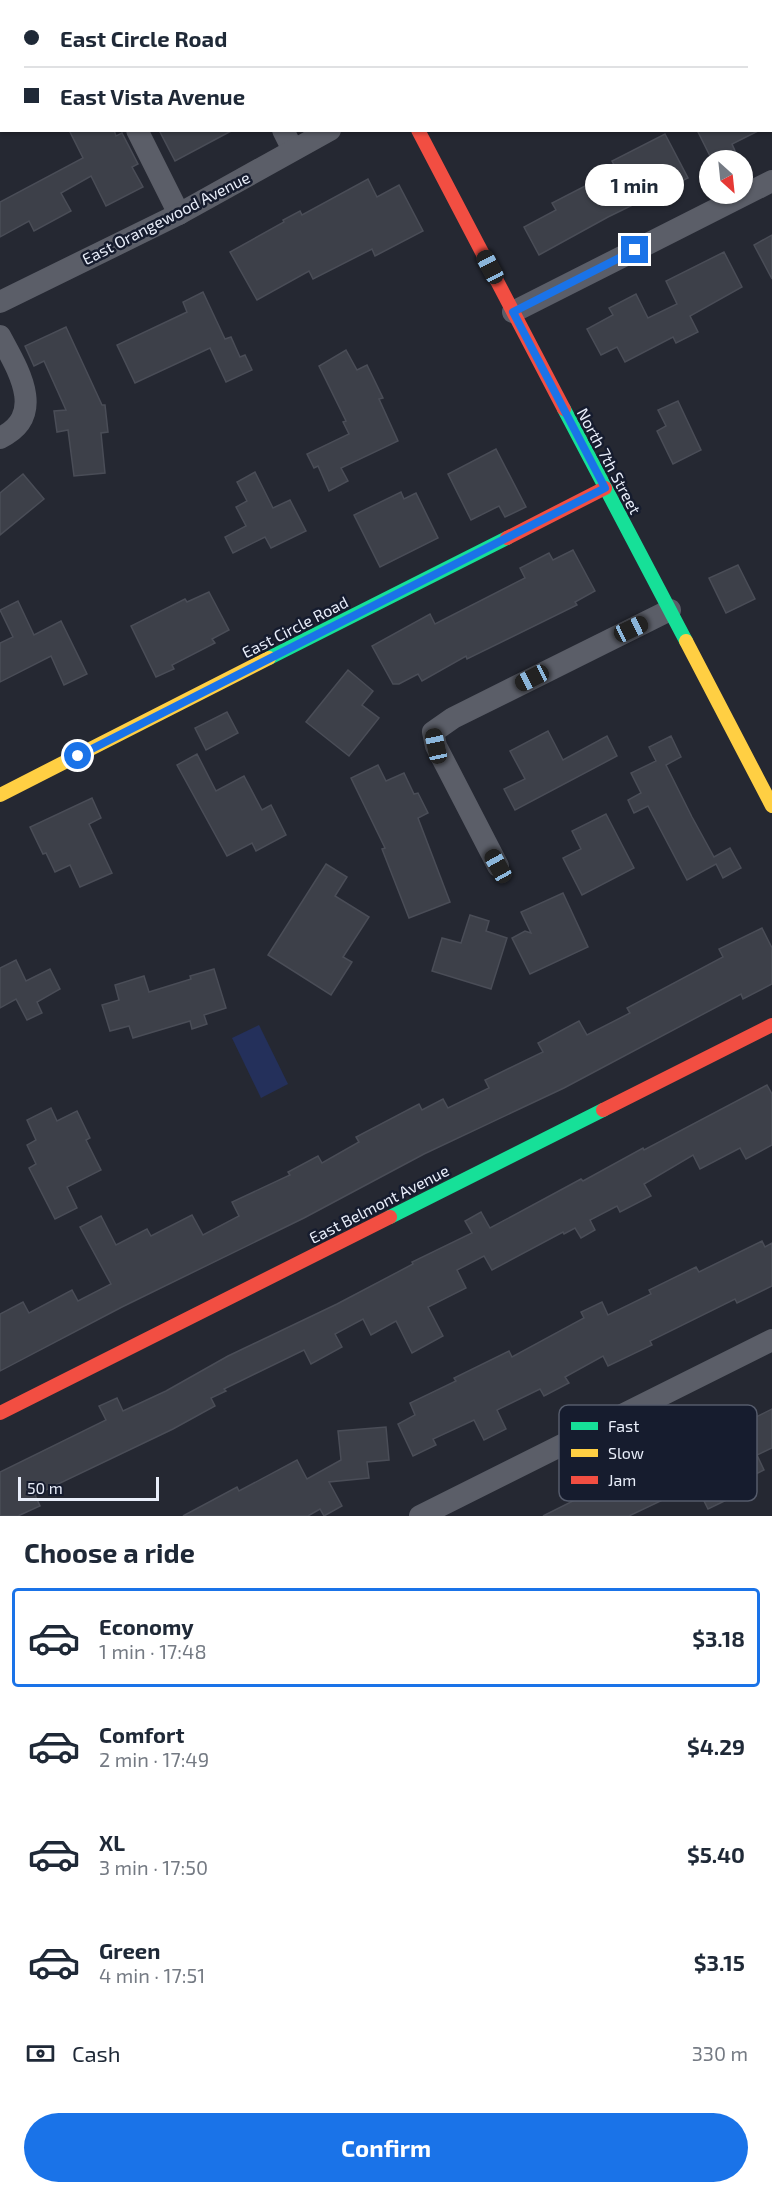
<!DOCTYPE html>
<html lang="en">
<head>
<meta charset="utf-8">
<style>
  :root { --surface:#fff; --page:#f2f2f3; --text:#1f2937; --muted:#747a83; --line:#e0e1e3; --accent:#1a73e8 }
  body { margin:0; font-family:"Exo 2",sans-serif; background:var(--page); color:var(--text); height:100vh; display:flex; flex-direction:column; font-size:22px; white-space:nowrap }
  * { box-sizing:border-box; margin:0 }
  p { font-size:20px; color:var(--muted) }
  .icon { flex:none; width:33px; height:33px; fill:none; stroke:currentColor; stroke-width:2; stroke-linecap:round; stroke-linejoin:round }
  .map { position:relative; height:1516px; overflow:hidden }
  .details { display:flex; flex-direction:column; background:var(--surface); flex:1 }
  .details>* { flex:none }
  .hud { position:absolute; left:0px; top:0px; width:772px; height:132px; box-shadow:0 2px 4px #0004; display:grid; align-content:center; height:132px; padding:0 24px; background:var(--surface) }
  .needle { width:39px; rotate:153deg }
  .tools { position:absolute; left:699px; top:150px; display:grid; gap:12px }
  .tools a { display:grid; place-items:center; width:54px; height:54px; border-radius:50%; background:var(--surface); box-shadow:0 2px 4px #0004; font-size:30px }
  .scale { position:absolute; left:18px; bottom:15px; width:141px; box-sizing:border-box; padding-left:6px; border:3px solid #e9eefa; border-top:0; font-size:16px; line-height:21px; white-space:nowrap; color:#e9eefa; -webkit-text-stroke:4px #161c2e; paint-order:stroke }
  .end { position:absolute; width:27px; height:27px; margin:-14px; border:8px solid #1a73e8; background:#fff; box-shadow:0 0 0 3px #fff }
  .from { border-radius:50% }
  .bubble { position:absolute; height:42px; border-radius:21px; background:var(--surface); box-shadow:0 2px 4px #0004; font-size:20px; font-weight:700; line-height:42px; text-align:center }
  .car { position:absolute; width:18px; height:36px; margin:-18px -9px; border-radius:8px; box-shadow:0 0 4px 2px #0007; background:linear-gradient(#222 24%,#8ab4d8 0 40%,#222 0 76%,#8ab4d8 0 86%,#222 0) }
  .hud b { display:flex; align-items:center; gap:21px; height:57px; font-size:22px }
  .hud b+b { border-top:2px solid var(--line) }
  .hud i { width:15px; height:15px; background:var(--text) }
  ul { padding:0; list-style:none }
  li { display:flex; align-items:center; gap:18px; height:99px; margin:0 12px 9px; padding:0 12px; border:3px solid transparent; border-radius:6px }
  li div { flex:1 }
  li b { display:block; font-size:22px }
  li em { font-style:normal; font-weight:700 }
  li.active { border-color:var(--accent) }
  li>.icon { width:54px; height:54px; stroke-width:1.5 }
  h2 { padding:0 24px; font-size:27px; line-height:72px }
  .pay { display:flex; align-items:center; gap:15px; height:66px; padding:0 24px; font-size:22px }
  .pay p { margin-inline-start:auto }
  .action { display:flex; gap:12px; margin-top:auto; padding:12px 24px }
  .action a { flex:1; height:69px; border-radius:36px; background:var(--accent); color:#fff; font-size:24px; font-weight:700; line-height:69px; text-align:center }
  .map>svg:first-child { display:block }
</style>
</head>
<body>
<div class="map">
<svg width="772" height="1516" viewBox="0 0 772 1516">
  <rect width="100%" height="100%" fill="#252832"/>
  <polygon fill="#24305b" points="259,1025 288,1084 261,1098 232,1038"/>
  <g fill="#3d4049" stroke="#4a4d57" stroke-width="1.5">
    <polygon points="69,130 114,130 116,136 122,133 138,164 132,167 143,187 106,206 91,176 61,193 71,211 34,231 29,221 0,237 0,202 83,158"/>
    <polygon points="159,130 233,130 175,161"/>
    <polygon points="697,130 760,130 732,144 736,153 719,160 712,160"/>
    <polygon points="665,134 688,178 608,217 539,255 524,227 556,210 552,203 589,184 593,190 620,176 612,161"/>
    <polygon points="368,179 377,197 399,185 423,231 375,256 372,249 313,279 309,271 257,300 230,252 284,222 283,220 300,211 302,215"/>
    <polygon points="772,235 772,279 754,245"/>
    <polygon points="724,252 742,287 690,316 698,332 676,343 673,337 625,362 617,347 601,355 587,329 613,315 609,308 636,294 648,318 677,304 666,281"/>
    <polygon points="203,292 225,339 231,337 240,357 245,355 252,370 226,382 210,348 135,383 117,345 187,312 183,302"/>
    <polygon points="66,327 102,405 105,405 108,432 101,433 105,473 74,476 68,430 57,432 54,411 66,410 44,361 34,366 25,346"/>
    <polygon points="346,350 357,370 367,365 383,398 379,399 398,441 341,468 348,481 329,491 318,466 314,468 307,454 349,434 343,422 346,421 319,366"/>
    <polygon points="678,401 701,450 673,464 657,431 666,426 658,410"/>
    <polygon points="496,449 526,507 505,517 499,506 471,520 448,474"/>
    <polygon points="255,472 273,508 290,500 306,531 271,548 265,537 233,553 225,537 246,526 236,507 247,501 237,482"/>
    <polygon points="23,474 44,499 0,535 0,493"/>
    <polygon points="401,492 404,499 416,493 438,538 380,567 354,515"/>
    <polygon points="573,550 595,591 575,602 577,605 467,659 466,656 422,681 418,674 399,684 393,684 372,646 430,614 435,624 525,578 520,568 549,553 553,560"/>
    <polygon points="738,565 755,599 726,613 709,578"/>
    <polygon points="209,592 229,630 212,639 215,643 172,665 174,669 156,677 131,626 185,599 187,602"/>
    <polygon points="18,601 34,635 61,621 87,674 64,685 51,656 0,682 0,643 13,637 0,610"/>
    <polygon points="348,670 373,691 362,705 379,718 349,756 306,722"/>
    <polygon points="227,712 238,733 206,750 195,728"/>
    <polygon points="548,731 563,760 607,736 617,756 515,810 504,789 525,779 510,751"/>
    <polygon points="671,736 681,757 666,765 692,817 714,857 730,848 741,868 723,878 716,864 687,880 648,806 634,813 628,800 641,793 631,773 656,761 649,747"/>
    <polygon points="197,754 216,791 244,776 262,810 271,805 286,835 256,851 252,843 227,856 177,765"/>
    <polygon points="378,765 386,781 404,773 414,794 418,793 428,813 418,818 450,902 409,918 382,849 385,848 351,778"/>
    <polygon points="92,798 101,818 89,824 112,873 80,887 70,865 55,872 46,853 43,854 30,827"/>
    <polygon points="606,814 634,868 582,895 563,858 581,849 572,831"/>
    <polygon points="326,864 347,877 335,896 369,917 343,957 352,962 331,995 268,955"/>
    <polygon points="563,893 588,947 530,974 512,938 525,931 531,933 521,912"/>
    <polygon points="470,915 489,921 486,931 507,938 491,989 432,971 442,938 461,943"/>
    <polygon points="762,928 772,948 772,984 743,999 741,994 564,1088 424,1154 304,1218 122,1307 0,1371 0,1314 23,1302 29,1313 72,1290 78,1301 111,1284 80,1227 101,1216 116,1245 147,1229 151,1236 192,1215 203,1235 239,1216 232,1202 290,1175 288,1172 318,1156 322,1163 359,1142 356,1137 419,1104 422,1110 443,1099 448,1108 489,1088 485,1080 543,1052 538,1043 579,1021 587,1035 630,1013 627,1008 723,957 719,949"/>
    <polygon points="16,960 26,981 50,969 60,989 37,1002 42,1013 27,1020 16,999 0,1008 0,968"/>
    <polygon points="214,969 226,1008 204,1015 207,1024 192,1029 190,1021 133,1038 129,1026 110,1031 102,1005 119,1000 115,985 144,976 149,992 191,979 190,976"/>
    <polygon points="767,1085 772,1094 772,1145 746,1159 740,1148 700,1169 693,1155 644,1184 651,1196 620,1212 617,1206 590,1220 595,1230 581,1238 575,1228 564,1234 563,1232 492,1270 484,1256 457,1270 466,1288 428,1307 443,1336 412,1353 396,1321 371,1335 363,1319 335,1334 342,1347 311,1364 304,1350 224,1389 226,1391 211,1398 215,1406 173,1429 35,1495 40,1506 18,1516 0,1516 0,1472 106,1420 99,1406 117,1398 123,1411 166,1391 228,1356 337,1304 413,1264 412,1262 472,1233 465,1221 481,1212 490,1228 581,1179 583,1181 643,1148 644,1150"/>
    <polygon points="51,1108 57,1121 77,1111 90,1138 86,1140 101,1170 67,1187 77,1208 55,1219 29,1168 36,1164 27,1145 36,1140 27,1120"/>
    <polygon points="762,1241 765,1247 772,1243 772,1286 737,1303 735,1299 650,1341 652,1345 608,1366 603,1356 565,1377 569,1383 544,1396 540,1389 497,1410 506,1429 484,1440 474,1420 433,1439 436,1445 413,1456 398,1424 415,1415 410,1403 456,1381 454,1378 509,1351 512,1357 584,1318 581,1312 602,1302 608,1315 651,1294 649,1290 696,1267 699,1272"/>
    <polygon points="736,1406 744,1423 772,1409 772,1448 757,1455 764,1470 730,1487 735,1496 708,1509 692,1477 664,1491 667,1498 629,1516 543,1516 591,1492 589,1487 649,1459 651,1463 686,1445 682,1437 714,1420 712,1417"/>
    <polygon points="386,1427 389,1460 367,1462 369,1478 329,1482 342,1506 324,1516 320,1509 308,1516 183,1516 237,1487 239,1491 297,1460 307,1479 341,1460 338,1431"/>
  </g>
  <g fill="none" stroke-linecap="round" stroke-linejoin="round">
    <g stroke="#5b5e68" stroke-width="22">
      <polyline points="216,0 217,2"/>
      <polyline points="536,0 537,2"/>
      <polyline points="132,2 135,0"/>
      <polyline points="583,2 586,0"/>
      <polyline points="0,65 2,64"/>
      <polyline points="137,130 179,214"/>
      <polyline points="283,130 293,150"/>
      <polyline points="0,302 179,214 330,130"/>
      <polyline points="513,312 772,181"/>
      <path d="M0,336C17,368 48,415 0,438"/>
      <polyline points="498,866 436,746 433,732 453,718 670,610"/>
      <polyline points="420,1516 772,1340"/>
    </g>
    <g stroke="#16e098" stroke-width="14">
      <polyline points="348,0 349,2"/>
      <polyline points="564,409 686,641"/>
      <polyline points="269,658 507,538"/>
      <polyline points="390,1217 603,1110"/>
    </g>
    <g stroke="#ffcf43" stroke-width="14">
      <polyline points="686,641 772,806"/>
      <polyline points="0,795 269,658"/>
    </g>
    <g stroke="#f24e42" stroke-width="14">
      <polyline points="418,130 564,409"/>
      <polyline points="507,538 605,488"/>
      <polyline points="603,1110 772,1025"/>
      <polyline points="0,1413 390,1217"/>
    </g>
  </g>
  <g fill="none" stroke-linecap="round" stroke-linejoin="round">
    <polyline stroke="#1a73e8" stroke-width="8" points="78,756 605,488 513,312 635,250"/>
  </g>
  <g text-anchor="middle" stroke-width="5" stroke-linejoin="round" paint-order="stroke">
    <g font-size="16" fill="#e9eefa" stroke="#161c2e">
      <text transform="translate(166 218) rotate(-27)" y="6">East Orangewood Avenue</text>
      <text transform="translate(609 461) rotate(62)" y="6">North 7th Street</text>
      <text transform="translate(295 627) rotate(-27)" y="6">East Circle Road</text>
      <text transform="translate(379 1204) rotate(-27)" y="6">East Belmont Avenue</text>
    </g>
  </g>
  <rect x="559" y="1405" width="198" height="96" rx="9" fill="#161c2e" stroke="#555b6b" stroke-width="1.5"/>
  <rect x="571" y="1422" width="27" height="8" fill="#16e098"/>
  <rect x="571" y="1449" width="27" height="8" fill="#ffcf43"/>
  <rect x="571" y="1476" width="27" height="8" fill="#f24e42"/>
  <g font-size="16" fill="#e9eefa">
    <text x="608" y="1432">Fast</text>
    <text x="608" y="1459">Slow</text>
    <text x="608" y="1486">Jam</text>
  </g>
</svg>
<div class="tools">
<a><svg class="needle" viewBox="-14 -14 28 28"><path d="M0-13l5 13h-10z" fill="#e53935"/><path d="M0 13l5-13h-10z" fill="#747a83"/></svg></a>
</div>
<div class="scale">50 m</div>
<i class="end from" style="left:78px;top:756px"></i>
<i class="end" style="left:635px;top:250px"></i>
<div class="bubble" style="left:585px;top:164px;width:99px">1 min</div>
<i class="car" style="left:490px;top:267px;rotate:332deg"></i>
<i class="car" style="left:631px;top:629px;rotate:65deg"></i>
<i class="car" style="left:532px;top:678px;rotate:243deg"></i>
<i class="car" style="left:436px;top:746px;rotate:348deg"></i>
<i class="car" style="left:498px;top:866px;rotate:331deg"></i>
<div class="hud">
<b><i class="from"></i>East Circle Road</b>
<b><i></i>East Vista Avenue</b>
</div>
</div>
<section class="details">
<h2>Choose a ride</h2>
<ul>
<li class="active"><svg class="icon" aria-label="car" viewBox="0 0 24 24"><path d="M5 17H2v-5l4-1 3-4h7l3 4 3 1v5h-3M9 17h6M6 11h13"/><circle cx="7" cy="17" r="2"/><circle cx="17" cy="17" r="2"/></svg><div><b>Economy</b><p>1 min · 17:48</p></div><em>$3.18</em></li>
<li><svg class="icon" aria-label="car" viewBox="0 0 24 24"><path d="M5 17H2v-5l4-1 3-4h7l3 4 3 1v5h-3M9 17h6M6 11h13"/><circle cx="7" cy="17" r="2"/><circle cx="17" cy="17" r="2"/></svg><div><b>Comfort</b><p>2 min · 17:49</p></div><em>$4.29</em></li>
<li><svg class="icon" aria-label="car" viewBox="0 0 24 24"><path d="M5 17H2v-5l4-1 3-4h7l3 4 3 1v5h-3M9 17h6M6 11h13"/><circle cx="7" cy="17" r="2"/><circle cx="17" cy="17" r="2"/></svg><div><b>XL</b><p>3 min · 17:50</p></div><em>$5.40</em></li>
<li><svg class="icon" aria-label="car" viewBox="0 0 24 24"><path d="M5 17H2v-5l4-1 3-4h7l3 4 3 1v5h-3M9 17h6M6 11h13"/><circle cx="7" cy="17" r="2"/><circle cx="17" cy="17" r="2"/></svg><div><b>Green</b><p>4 min · 17:51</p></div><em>$3.15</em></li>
</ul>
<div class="pay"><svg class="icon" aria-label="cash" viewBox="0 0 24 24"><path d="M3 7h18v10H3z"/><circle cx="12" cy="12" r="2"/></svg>Cash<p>330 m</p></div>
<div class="action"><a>Confirm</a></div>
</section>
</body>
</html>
